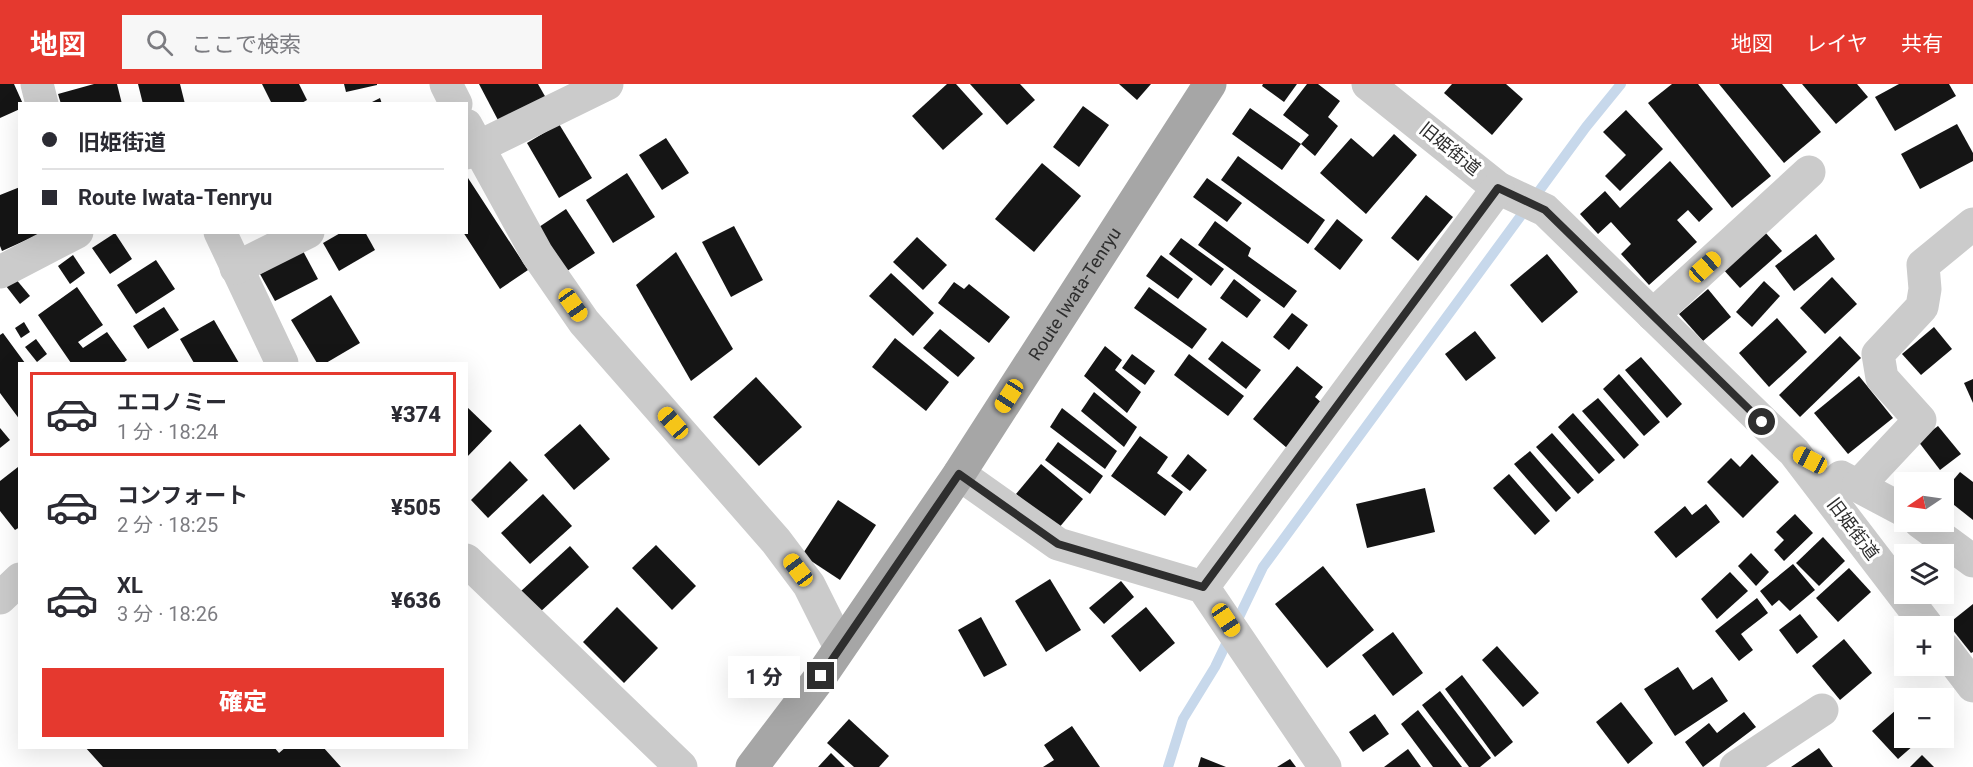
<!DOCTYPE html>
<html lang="ja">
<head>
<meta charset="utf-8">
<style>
  :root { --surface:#fff; --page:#f7f7f7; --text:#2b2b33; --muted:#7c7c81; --line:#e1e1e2; --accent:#e5392f }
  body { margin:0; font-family:Roboto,"Noto Sans JP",sans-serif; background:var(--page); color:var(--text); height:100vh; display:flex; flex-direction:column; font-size:22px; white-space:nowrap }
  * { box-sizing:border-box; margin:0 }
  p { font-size:20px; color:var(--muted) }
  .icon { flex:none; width:33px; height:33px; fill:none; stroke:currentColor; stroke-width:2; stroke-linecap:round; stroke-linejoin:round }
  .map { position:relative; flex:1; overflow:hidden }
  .details { position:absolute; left:18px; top:278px; width:450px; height:387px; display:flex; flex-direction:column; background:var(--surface); border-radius:0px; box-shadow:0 6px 24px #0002 }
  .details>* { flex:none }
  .guide { position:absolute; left:18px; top:18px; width:450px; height:132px; border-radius:0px; box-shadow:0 6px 24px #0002; display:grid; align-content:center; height:132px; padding:0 24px; background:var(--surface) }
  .needle { width:39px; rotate:257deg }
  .fabs { position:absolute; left:1894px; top:388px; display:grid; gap:12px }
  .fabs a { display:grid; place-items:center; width:60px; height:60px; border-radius:0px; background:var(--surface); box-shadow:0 6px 24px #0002; font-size:30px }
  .end { position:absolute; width:27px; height:27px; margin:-14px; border:8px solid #2e2e2e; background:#fff; box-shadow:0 0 0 3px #fff }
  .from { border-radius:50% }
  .bubble { position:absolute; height:42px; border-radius:0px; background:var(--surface); box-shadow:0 6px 24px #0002; font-size:20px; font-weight:800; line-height:42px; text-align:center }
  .car { position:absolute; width:18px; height:36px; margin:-18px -9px; border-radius:8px; box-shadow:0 0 4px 2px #0007; background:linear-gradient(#f5c518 24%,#345 0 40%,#f5c518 0 76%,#345 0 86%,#f5c518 0) }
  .guide b { display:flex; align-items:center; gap:21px; height:57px; font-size:22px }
  .guide b+b { border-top:2px solid var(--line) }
  .guide i { width:15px; height:15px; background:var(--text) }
  ul { padding:10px 0 0; list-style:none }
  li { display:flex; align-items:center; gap:18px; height:84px; margin:0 12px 9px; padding:0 12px; border:3px solid transparent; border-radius:0px }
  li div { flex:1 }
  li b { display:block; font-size:22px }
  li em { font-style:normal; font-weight:800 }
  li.selected { border-color:var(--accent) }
  li>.icon { width:54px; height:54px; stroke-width:1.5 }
  .primary-button { display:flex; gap:12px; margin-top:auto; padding:12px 24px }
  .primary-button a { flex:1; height:69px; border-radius:0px; background:var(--accent); color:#fff; font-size:24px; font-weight:800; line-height:69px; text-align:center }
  header { display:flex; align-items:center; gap:36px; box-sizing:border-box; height:84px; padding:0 30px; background:var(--accent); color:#fff }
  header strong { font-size:28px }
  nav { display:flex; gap:33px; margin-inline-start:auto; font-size:21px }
  .search { width:420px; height:54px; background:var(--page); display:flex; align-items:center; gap:15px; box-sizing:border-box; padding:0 21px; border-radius:0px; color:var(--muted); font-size:22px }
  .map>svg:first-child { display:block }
</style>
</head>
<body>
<header>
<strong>地図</strong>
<div class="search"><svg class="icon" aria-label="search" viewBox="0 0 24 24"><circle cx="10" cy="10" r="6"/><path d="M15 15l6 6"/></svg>ここで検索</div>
<nav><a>地図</a><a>レイヤ</a><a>共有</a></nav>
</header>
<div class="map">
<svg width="1973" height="683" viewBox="0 0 1973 683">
  <rect width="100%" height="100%" fill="#fff"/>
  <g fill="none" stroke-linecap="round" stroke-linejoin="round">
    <polyline stroke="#c7d8eb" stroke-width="10" points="1168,683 1183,635 1215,583 1263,483 1586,43 1621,0"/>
  </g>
  <g fill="#151515">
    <polygon points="0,0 14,0 23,20 20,20 20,25 0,34"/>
    <polygon points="94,0 117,0 122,20 61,20 58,10"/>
    <polygon points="138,0 180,0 185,20 143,20"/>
    <polygon points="262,0 299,0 307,16 300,20 272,20"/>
    <polygon points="344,0 377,0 377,1 346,8"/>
    <polygon points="479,0 538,0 546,14 499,38"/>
    <polygon points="947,0 956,0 983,30 943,66 912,32"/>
    <polygon points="970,0 1020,0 1035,16 1007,41"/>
    <polygon points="1119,0 1151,0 1137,16"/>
    <polygon points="1263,0 1297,0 1284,18 1262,2"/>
    <polygon points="1307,0 1318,0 1340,17 1328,33 1338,42 1315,72 1301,60 1282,86 1232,50 1250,24 1301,60 1309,51 1283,31"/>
    <polygon points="1452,0 1506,0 1523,15 1492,51 1444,9"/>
    <polygon points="1672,0 1698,0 1771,92 1732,124 1648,19"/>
    <polygon points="1719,0 1782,0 1821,48 1784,79"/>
    <polygon points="1802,0 1857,0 1868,13 1836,40"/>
    <polygon points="1899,0 1949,0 1956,12 1895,47 1875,13"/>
    <polygon points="380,14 382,20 368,20"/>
    <polygon points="1083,22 1109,41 1079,83 1053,63"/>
    <polygon points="1626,26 1663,65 1620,107 1605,92 1626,71 1603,48"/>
    <polygon points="559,40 592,94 559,114 527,59"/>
    <polygon points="1957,40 1973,69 1973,77 1920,105 1901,70"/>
    <polygon points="1394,50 1417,71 1366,130 1320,89 1351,54 1373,73"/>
    <polygon points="666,54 689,89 662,106 639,71"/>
    <polygon points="1238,72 1325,136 1308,160 1221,96"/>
    <polygon points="1670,77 1713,125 1699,138 1688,126 1677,136 1697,158 1649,201 1621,170 1631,160 1611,138 1598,150 1580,130 1605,107 1620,124"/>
    <polygon points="1042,79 1081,112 1034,168 995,135"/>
    <polygon points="627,89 655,133 613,159 586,116"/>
    <polygon points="468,94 528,186 500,205 463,148 466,148 466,95"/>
    <polygon points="1207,94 1242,119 1227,138 1193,113"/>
    <polygon points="20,103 20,148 44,148 2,167 0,162 0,111"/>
    <polygon points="1426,111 1453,133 1418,177 1391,154"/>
    <polygon points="566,125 595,169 564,189 536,145"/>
    <polygon points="1337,135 1363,156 1340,186 1314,165"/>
    <polygon points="1215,137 1251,164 1248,172 1297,207 1284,224 1198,161"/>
    <polygon points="734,142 763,196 731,213 702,158"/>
    <polygon points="1764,147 1782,167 1740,204 1722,184"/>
    <polygon points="342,148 365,148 375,166 339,187 323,159"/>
    <polygon points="115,149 132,175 110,190 92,164"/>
    <polygon points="1816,150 1835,175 1794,207 1775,182"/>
    <polygon points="917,153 947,181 923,206 893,178"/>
    <polygon points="1181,154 1224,185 1211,202 1169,170"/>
    <polygon points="303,167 318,195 275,217 260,190"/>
    <polygon points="676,168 733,265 691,297 636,201"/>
    <polygon points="1547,170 1578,208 1542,239 1510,201"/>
    <polygon points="73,171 85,189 70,200 58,182"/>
    <polygon points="1161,171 1193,195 1178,215 1146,192"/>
    <polygon points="156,176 175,205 136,230 117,201"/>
    <polygon points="891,189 934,229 913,252 869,212"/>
    <polygon points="1832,193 1857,220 1825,250 1800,224"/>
    <polygon points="15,194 30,212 20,220 6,202"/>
    <polygon points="1234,195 1261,216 1247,234 1220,214"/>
    <polygon points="1764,197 1780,212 1752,243 1736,228"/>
    <polygon points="954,198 964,205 969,200 1010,233 989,259 938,219"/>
    <polygon points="77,203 103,241 78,258 83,264 107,248 127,276 123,279 71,279 38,231"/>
    <polygon points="1149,203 1207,245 1192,265 1134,224"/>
    <polygon points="1708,205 1731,233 1703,257 1679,230"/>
    <polygon points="331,211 360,259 326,279 317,279 291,236"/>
    <polygon points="164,223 179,246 148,265 133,242"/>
    <polygon points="1292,229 1308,241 1289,266 1273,253"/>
    <polygon points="1777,234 1807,268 1769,303 1739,269"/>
    <polygon points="214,236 239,279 194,279 180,255"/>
    <polygon points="24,238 30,248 21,254 15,244"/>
    <polygon points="1934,243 1952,265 1921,291 1902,270"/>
    <polygon points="940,245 975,274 958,293 923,264"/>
    <polygon points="1475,247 1496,274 1466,297 1445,270"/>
    <polygon points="3,249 25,279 20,279 20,336 0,309 0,251"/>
    <polygon points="1840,252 1861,274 1800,333 1779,311"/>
    <polygon points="895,254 949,298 926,327 872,283"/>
    <polygon points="36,255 47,270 37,278 25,263"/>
    <polygon points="1222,257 1261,286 1246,305 1208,275"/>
    <polygon points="1105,262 1122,276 1115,286 1141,308 1127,329 1084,292"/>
    <polygon points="1132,270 1155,287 1145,301 1122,284"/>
    <polygon points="1189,270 1244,312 1228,332 1174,291"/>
    <polygon points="1641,273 1682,320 1667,334 1625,286"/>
    <polygon points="1297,282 1323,303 1315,313 1323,320 1287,364 1253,335"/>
    <polygon points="1619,290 1660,338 1644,352 1603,305"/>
    <polygon points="1859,292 1893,334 1848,370 1814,329"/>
    <polygon points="756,293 802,343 759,382 713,333"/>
    <polygon points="1973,295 1973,319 1964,299"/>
    <polygon points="1094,308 1137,343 1124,363 1081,327"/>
    <polygon points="1598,314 1639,361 1624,375 1582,327"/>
    <polygon points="466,322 492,347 466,374"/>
    <polygon points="1062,324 1117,367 1105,385 1050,343"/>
    <polygon points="1573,329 1615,376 1599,390 1558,343"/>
    <polygon points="580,340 610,375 574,406 544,371"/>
    <polygon points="1938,342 1961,370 1940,386 1918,357"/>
    <polygon points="0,344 10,356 0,364"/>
    <polygon points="1552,349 1594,396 1578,410 1536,363"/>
    <polygon points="1140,352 1168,373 1157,389 1183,408 1165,432 1111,392"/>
    <polygon points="1058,358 1103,392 1090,410 1045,376"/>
    <polygon points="1530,367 1571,414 1556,428 1514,380"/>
    <polygon points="1188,370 1207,386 1190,407 1171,392"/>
    <polygon points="1752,370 1779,398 1743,434 1707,398 1731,374 1740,383"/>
    <polygon points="510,377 528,396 488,434 471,416"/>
    <polygon points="1041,380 1083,415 1058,445 1016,410"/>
    <polygon points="18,383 20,385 20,443 15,446 0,427 0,397"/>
    <polygon points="1960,388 1973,398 1973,436 1944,413 1944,407"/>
    <polygon points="1509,390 1550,437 1535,451 1493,404"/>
    <polygon points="1425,404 1435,448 1367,464 1356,420"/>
    <polygon points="543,410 572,442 530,480 501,449"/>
    <polygon points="838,416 876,441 840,496 802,471"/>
    <polygon points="1706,420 1720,438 1676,474 1654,448 1685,422 1692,431"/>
    <polygon points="1795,430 1813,449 1784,477 1774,466 1784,456 1776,448"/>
    <polygon points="1823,453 1845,477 1819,502 1796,479"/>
    <polygon points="656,461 696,502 672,526 632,484"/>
    <polygon points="570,462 589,483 539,529 520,508"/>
    <polygon points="1931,462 1938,471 1918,471"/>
    <polygon points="1751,469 1769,488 1756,502 1738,482"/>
    <polygon points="1944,479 1950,487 1944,492"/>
    <polygon points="1793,480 1815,506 1790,527 1779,516 1772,522 1760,507"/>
    <polygon points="1323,482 1374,546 1327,584 1275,520"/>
    <polygon points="1849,484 1871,508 1838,538 1816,514"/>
    <polygon points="1730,488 1748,507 1717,535 1701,515"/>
    <polygon points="1050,495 1081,546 1046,568 1015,517"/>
    <polygon points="1121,497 1134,513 1104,540 1089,524"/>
    <polygon points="1757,514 1768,529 1741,550 1753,566 1739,577 1715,547"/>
    <polygon points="1973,520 1973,568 1971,569 1948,540"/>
    <polygon points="617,523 658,564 624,599 583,558"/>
    <polygon points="1146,523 1175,559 1140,588 1111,552"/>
    <polygon points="1800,530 1818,553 1797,570 1779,546"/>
    <polygon points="981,533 1007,581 984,593 958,546"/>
    <polygon points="1393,548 1423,589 1393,612 1362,571"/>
    <polygon points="1844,555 1872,589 1840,616 1812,582"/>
    <polygon points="1497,562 1539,609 1523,623 1482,576"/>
    <polygon points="1678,583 1693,606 1712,593 1728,617 1675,652 1644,605"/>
    <polygon points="1462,591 1513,658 1495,673 1445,605"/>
    <polygon points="1440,607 1491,674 1480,683 1469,683 1422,621"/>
    <polygon points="1621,618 1653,659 1628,680 1596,638"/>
    <polygon points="1418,626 1462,683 1433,683 1401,640"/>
    <polygon points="1896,626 1905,635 1905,654 1922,654 1898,675 1872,647"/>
    <polygon points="1744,628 1756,643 1703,683 1685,658 1709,639 1717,649"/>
    <polygon points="1375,630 1389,650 1363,668 1349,648"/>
    <polygon points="849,635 889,672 879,683 854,683 827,659"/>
    <polygon points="1072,642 1100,683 1043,683 1054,676 1044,661"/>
    <polygon points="85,663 274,663 279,669 286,663 323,663 341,683 103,683"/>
    <polygon points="1819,664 1833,683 1791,683"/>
    <polygon points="1408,665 1421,683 1384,683"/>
    <polygon points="831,669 845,683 818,683"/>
    <polygon points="1922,671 1934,683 1910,683"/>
    <polygon points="1201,673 1226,683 1198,683"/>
    <polygon points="1290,675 1296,683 1277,683"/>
  </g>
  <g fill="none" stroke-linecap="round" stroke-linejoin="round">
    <g stroke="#cbcbcb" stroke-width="33">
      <polyline points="37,0 42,20"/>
      <polyline points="446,0 456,20"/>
      <polyline points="1368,0 1498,104 1545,126 1653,231 1794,368 1928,543"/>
      <polyline points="466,41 537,170 584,238 776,457 809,501 840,563"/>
      <polyline points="466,69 607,0"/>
      <polyline points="220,148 282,279"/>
      <polyline points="236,184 308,148"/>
      <polyline points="0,188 77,148"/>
      <polyline points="1653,231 1809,88"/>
      <polyline points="959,390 1058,460 1203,503 1325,683"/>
      <polyline points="1841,393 1905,427"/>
      <polyline points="1858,402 1920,336 1882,294 1878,270 1922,223 1925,205 1923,181 1973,140"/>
      <polyline points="1920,438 1973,477"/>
      <polyline points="466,476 681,683"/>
      <polyline points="1203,503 1498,104"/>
      <polyline points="0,514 20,495"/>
      <polyline points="1944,564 1973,602"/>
      <polyline points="1736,683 1822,626"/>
    </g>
    <path stroke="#a6a6a6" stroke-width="33" id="s1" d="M752,683L821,592L959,390L1210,0"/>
  </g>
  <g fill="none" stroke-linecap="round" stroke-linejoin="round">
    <polyline stroke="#2e2e2e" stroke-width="8" points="821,592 959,390 1058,460 1203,503 1498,104 1545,126 1762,338"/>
  </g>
  <g text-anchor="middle" stroke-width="6" stroke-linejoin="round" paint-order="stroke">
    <g font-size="18" fill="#2e2e2e" stroke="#fff">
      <text transform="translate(1450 65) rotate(39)" y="6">旧姫街道</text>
      <text dy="6" stroke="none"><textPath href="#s1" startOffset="573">Route Iwata-Tenryu</textPath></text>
      <text transform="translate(1853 445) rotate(53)" y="6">旧姫街道</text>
    </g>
  </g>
</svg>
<div class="fabs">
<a><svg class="needle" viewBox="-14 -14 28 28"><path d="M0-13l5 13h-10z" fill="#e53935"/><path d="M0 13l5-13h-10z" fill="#7c7c81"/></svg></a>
<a><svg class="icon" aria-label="layers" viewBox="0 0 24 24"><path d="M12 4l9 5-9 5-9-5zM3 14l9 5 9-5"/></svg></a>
<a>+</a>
<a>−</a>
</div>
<i class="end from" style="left:1762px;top:338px"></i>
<i class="end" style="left:821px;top:592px"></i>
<div class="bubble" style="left:728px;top:572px;width:72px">1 分</div>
<i class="car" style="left:1705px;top:183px;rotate:48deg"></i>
<i class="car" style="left:573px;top:221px;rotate:145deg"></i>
<i class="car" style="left:1009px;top:312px;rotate:213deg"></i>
<i class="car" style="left:673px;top:339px;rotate:319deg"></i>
<i class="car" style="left:1810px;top:376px;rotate:298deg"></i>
<i class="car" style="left:798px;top:486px;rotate:323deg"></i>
<i class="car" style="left:1226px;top:536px;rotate:146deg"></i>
<div class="guide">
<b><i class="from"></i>旧姫街道</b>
<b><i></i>Route Iwata-Tenryu</b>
</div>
<section class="details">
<ul>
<li class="selected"><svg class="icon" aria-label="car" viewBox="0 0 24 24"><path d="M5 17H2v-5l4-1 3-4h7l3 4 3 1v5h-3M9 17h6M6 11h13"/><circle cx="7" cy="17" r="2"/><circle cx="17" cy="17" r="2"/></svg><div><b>エコノミー</b><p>1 分 · 18:24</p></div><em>¥374</em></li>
<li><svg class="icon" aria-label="car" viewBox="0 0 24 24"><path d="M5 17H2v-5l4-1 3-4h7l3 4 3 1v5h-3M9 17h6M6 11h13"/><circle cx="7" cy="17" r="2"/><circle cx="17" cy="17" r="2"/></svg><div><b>コンフォート</b><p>2 分 · 18:25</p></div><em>¥505</em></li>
<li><svg class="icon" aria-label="car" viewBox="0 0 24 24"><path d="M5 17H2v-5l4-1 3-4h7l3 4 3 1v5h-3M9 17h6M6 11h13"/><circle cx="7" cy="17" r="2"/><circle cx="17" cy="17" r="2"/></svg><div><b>XL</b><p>3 分 · 18:26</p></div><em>¥636</em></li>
</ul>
<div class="primary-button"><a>確定</a></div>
</section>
</div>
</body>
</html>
